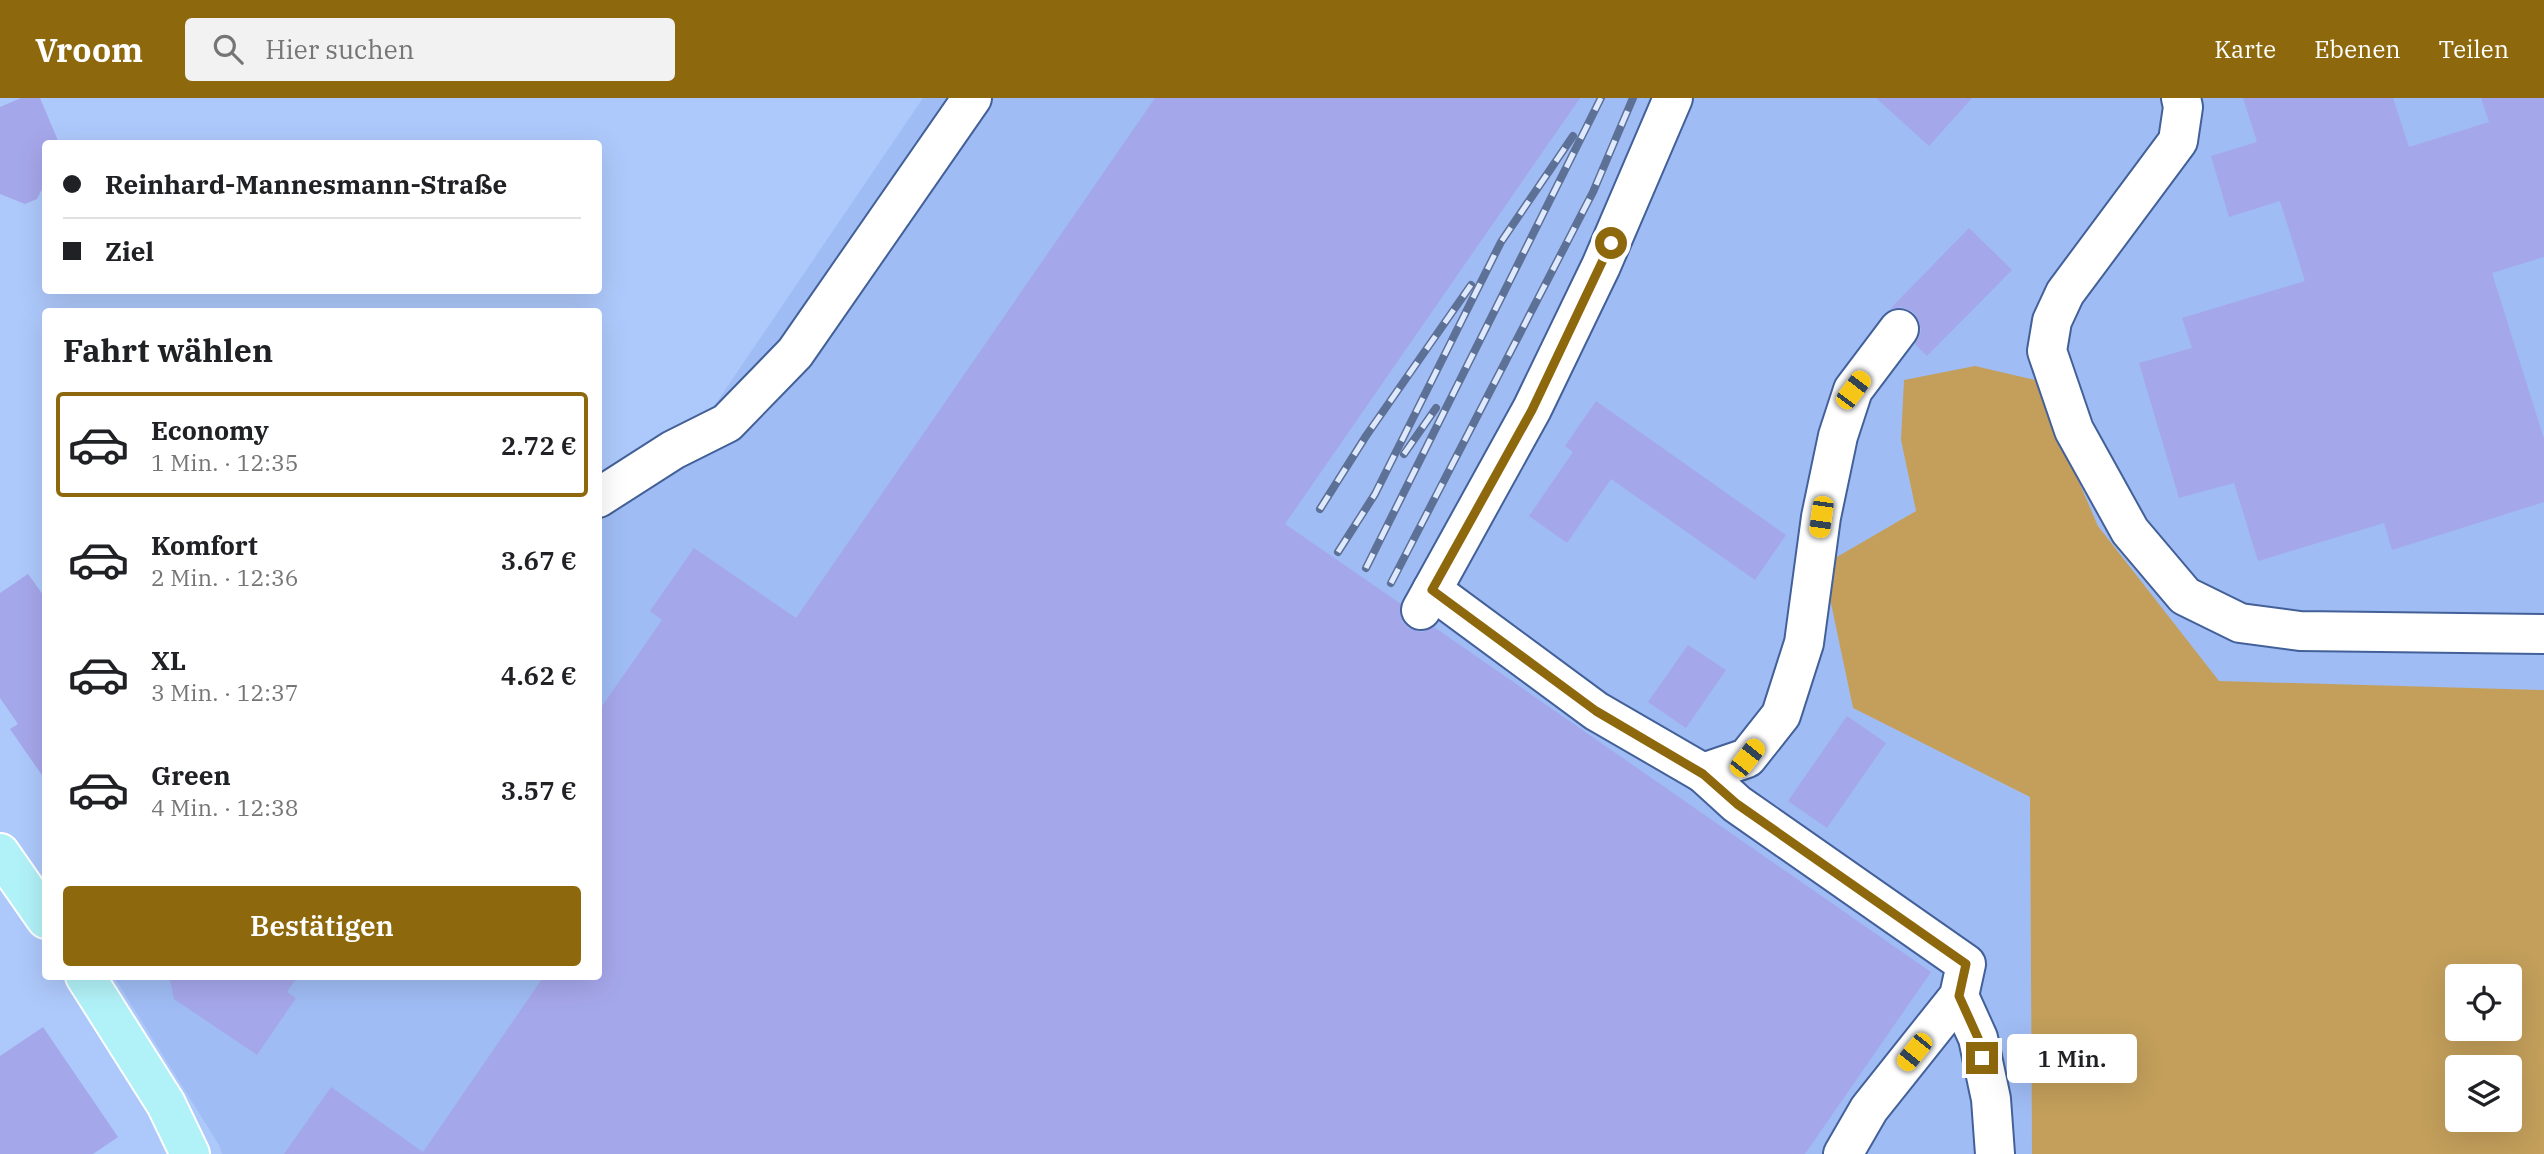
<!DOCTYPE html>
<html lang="de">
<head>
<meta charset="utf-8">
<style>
  :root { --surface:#fff; --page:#f2f2f2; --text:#202124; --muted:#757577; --line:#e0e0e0; --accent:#8e680c }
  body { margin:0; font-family:"IBM Plex Serif",serif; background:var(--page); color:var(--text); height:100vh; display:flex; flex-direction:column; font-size:26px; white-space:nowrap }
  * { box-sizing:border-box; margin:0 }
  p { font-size:23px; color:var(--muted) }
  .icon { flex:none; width:38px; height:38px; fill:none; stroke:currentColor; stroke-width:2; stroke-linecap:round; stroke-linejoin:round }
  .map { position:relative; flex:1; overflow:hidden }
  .side { position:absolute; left:42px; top:210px; width:560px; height:672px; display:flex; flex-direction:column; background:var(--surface); border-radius:7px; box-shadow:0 7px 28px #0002 }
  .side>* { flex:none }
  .top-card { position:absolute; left:42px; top:42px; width:560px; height:154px; border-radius:7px; box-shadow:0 7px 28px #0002; display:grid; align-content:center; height:154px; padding:0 21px; background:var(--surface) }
  .fabs { position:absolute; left:2445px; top:866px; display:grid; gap:14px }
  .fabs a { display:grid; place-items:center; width:77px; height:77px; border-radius:7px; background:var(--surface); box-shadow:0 7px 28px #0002; font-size:35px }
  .end { position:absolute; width:32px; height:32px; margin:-16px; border:9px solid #8e680c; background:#fff; box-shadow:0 0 0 4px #fff }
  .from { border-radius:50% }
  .bubble { position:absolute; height:49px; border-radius:7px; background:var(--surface); box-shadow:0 7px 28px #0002; font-size:23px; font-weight:600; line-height:49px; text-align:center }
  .car { position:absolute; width:21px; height:42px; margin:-21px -10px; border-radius:9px; box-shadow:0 0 5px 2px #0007; background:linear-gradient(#f5c518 24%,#345 0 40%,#f5c518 0 76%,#345 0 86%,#f5c518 0) }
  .top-card b { display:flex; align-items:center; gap:24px; height:66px; font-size:26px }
  .top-card b+b { border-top:2px solid var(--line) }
  .top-card i { width:18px; height:18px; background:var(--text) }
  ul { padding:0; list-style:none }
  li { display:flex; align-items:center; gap:21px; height:105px; margin:0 14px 10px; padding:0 7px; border:4px solid transparent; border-radius:7px }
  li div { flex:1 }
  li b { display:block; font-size:26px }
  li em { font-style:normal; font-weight:600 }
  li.current { border-color:var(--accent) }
  li>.icon { width:63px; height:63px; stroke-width:1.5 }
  h2 { padding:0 21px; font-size:32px; line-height:84px }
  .button { display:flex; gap:14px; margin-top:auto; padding:14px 21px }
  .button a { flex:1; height:80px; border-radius:7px; background:var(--accent); color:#fff; font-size:28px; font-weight:600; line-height:80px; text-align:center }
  header { display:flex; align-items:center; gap:42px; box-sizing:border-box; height:98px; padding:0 35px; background:var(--accent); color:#fff }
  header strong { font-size:33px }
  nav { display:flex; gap:38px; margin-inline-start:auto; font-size:24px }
  .search { width:490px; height:63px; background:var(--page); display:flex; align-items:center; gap:18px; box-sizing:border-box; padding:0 24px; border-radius:7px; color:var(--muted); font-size:26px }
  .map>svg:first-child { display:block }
</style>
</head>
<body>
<header>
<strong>Vroom</strong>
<div class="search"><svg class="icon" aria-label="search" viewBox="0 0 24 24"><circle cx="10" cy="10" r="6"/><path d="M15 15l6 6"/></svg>Hier suchen</div>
<nav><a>Karte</a><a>Ebenen</a><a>Teilen</a></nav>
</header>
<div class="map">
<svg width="2544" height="1056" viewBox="0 0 2544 1056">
  <rect width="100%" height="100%" fill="#adc9fb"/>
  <polygon fill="#9fbcf4" points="923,0 2544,0 2544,592 2219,584 2098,428 2035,282 1901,342 1916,413 1824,467 1853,610 2030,699 2032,1056 222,1056 219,1047 114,879 598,878 599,390 708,317"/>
  <path fill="#c39f5b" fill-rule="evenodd" d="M1975,268L2035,282L2098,428L2219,583L2544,592V1056H2032L2030,699L1853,610L1823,467L1916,413L1901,342L1904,282ZM2457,878H2510V931H2457ZM2457,970H2510V1022H2457Z"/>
  <g fill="#a5a7eb">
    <polygon points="21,0 40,0 59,45 46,46 46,83 37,101 25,106 0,96 0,9"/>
    <polygon points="1155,0 1580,0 1285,426 1401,506 1402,523 1410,531 1422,534 1434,529 1931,874 1805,1056 284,1056 331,989 423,1054 544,878 598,878 598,614 662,522 650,513 694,450 796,520"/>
    <polygon points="1876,0 1972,0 1929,48"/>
    <polygon points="2243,0 2393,0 2409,49 2489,24 2481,0 2544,0 2544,159 2492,175 2544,341 2544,404 2392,452 2384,425 2258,463 2234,385 2179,400 2139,265 2192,250 2182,220 2305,183 2280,103 2229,119 2211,58 2257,44"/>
    <polygon points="1969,130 2012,172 1927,258 1915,246 1921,233 1919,223 1913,214 1902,209 1890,211"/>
    <polygon points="1596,303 1786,437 1755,482 1611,381 1567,445 1529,418 1573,354 1565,348"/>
    <polygon points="28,476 46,501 46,683 10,631 18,626 0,600 0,495"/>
    <polygon points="1688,547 1726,572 1686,630 1648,604"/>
    <polygon points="1847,618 1886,645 1827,730 1788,703"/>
    <polygon points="169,878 298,878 287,894 296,900 257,957 174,901"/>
    <polygon points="43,929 118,1039 93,1056 0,1056 0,958"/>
  </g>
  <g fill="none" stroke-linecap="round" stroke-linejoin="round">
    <defs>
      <g id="minor">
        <polyline points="2181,0 2183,9 2178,43 2065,195 2052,223 2047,253 2074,332 2130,433 2185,498 2240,525 2300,533 2544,536"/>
        <polyline points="598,400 673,352 727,325 795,255 972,0"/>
        <polyline points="1432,492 1596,613 1703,675 1747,660 1781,617 1804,545 1821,419 1838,338 1853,292 1899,231"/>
        <polyline points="1421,512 1532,311 1601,168 1673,0"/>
        <polyline points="1703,675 1737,706 1966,866 1959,898 1869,1011 1843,1056"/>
        <polyline points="1959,898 1978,940 1991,1001 1995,1056"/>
      </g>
      <g id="major">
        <polyline points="0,755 46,821"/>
        <polyline points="85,878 166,1006 190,1056"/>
      </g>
    </defs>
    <use href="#minor" stroke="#436098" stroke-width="42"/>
    <use href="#major" stroke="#fff" stroke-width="42"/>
    <use href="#minor" stroke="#fff" stroke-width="38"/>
    <use href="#major" stroke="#b1f2f8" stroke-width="38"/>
    <defs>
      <g id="rail">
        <polyline points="1404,356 1436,310"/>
        <polyline points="1320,411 1366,338 1471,187"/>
        <polyline points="1338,454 1375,396 1501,144 1573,38"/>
        <polyline points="1366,470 1601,0"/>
        <polyline points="1391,485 1593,94 1633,0"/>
      </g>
    </defs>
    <use href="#rail" stroke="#5d7095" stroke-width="8"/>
    <use href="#rail" stroke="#dfe9fd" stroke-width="5" stroke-dasharray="16" stroke-linecap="butt"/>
  </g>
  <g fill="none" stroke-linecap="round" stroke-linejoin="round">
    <polyline stroke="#8e680c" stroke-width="9" points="1611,145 1532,312 1432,492 1596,613 1703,676 1737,706 1966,866 1959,898 1978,940 1982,960"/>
  </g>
</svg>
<div class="fabs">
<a><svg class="icon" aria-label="locate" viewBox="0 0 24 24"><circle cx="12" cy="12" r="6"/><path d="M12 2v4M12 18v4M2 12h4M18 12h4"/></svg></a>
<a><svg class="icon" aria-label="layers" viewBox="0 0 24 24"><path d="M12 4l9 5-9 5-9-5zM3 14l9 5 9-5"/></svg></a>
</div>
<i class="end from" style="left:1611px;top:145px"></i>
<i class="end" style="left:1982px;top:960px"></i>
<div class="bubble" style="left:2007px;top:936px;width:130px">1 Min.</div>
<i class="car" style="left:1853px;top:292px;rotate:37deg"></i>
<i class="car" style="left:1821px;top:419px;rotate:188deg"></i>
<i class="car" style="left:1747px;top:660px;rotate:38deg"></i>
<i class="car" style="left:1914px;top:954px;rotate:219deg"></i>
<div class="top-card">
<b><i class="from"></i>Reinhard-Mannesmann-Straße</b>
<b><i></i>Ziel</b>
</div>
<section class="side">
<h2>Fahrt wählen</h2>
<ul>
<li class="current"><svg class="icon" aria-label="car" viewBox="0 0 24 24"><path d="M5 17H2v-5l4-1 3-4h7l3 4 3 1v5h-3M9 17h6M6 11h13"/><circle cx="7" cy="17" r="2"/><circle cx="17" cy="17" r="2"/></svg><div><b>Economy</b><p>1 Min. · 12:35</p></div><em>2.72 €</em></li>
<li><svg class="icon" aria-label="car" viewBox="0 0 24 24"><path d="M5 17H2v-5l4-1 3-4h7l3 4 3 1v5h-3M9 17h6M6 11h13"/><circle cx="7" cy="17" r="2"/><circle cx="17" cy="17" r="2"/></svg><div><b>Komfort</b><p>2 Min. · 12:36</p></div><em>3.67 €</em></li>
<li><svg class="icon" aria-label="car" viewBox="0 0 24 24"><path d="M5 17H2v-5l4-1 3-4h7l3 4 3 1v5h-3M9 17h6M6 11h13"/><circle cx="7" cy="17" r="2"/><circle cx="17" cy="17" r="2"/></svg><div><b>XL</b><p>3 Min. · 12:37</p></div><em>4.62 €</em></li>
<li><svg class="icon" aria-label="car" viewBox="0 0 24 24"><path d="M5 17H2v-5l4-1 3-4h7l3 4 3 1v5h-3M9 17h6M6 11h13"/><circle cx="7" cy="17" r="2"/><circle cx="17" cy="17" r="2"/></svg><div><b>Green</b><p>4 Min. · 12:38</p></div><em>3.57 €</em></li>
</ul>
<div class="button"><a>Bestätigen</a></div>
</section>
</div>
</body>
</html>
